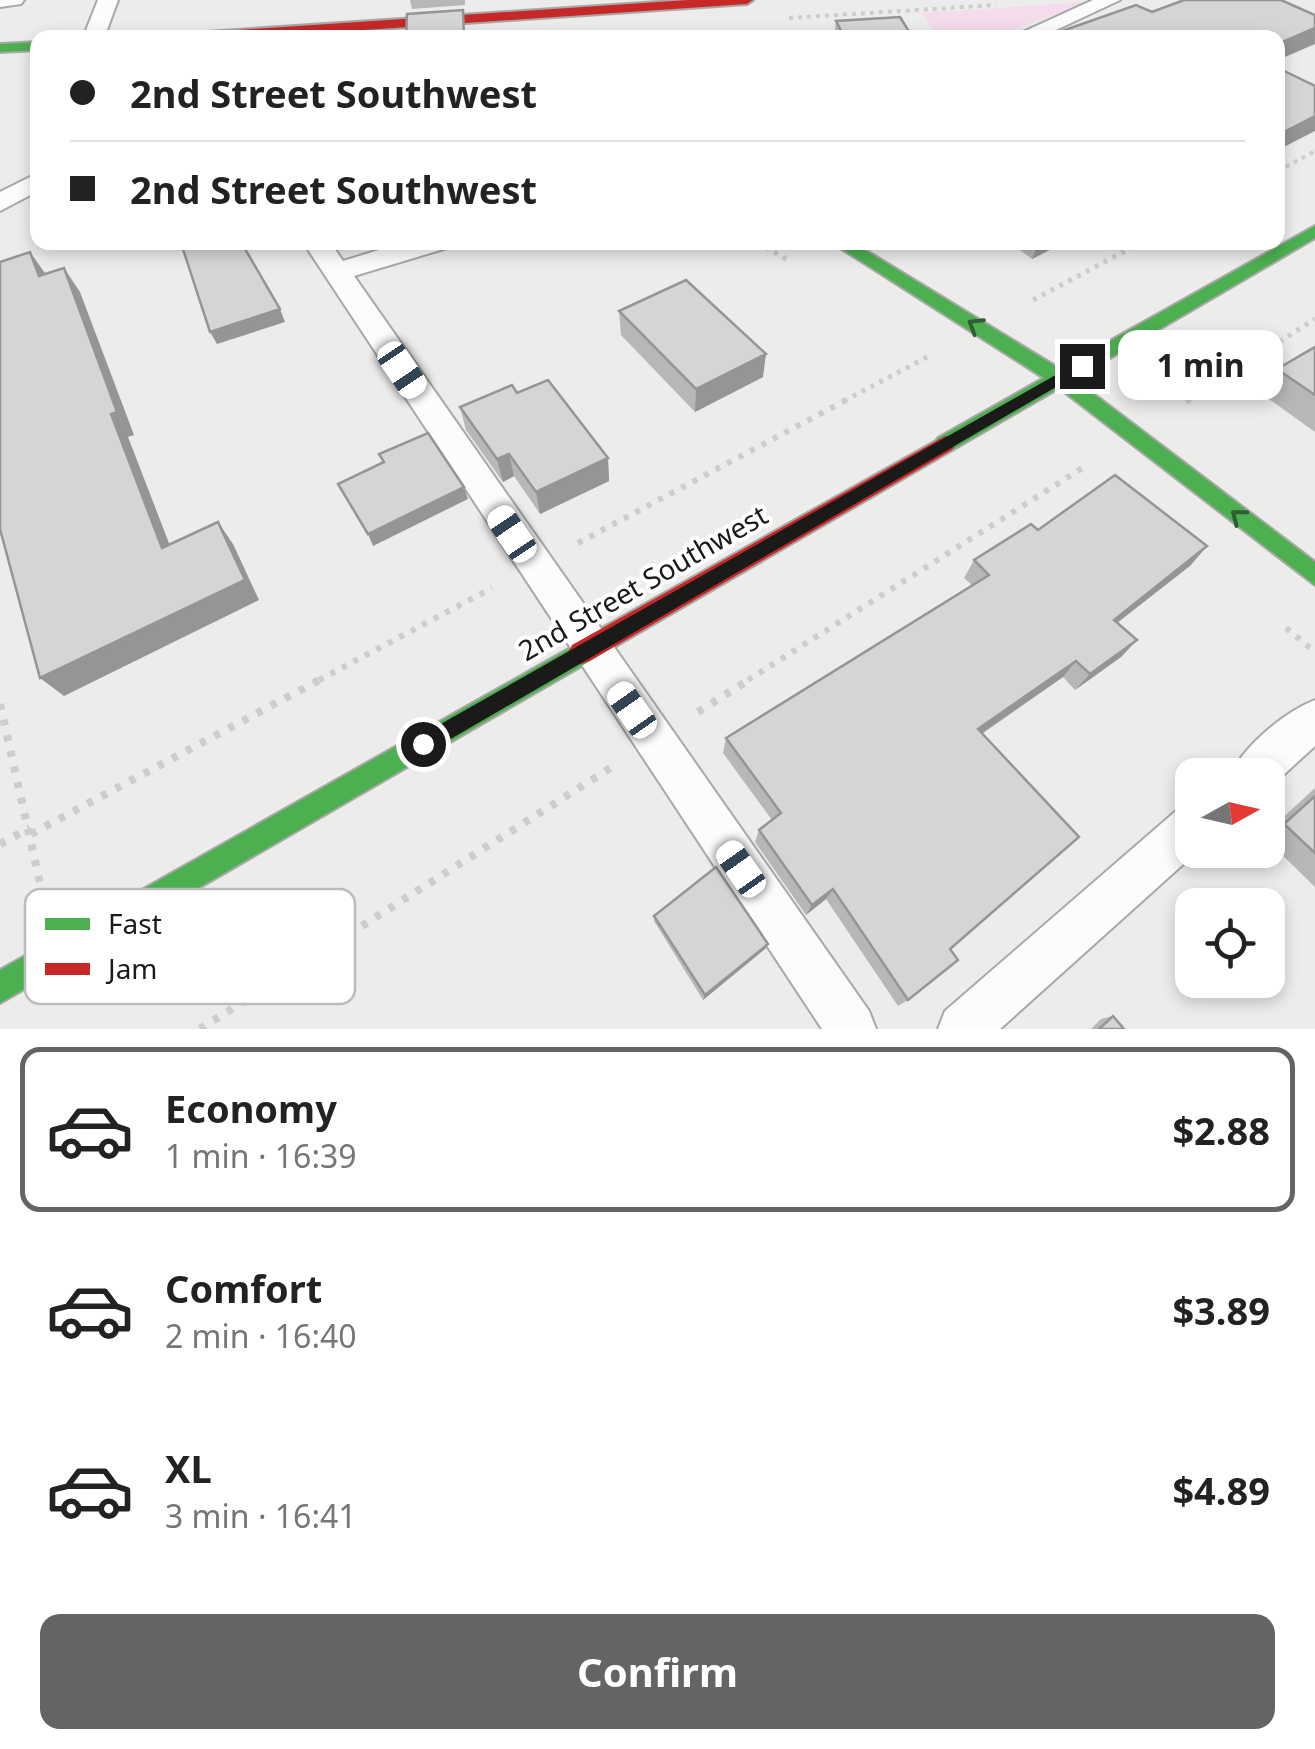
<!DOCTYPE html>
<html lang="en">
<head>
<meta charset="utf-8">
<style>
  :root { --surface:#fff; --page:#f2f2f2; --text:#222; --muted:#767676; --line:#e0e0e0; --accent:#646462 }
  body { margin:0; font-family:"Noto Sans",sans-serif; background:var(--page); color:var(--text); height:100vh; display:flex; flex-direction:column; font-size:38px; white-space:nowrap }
  * { box-sizing:border-box; margin:0 }
  p { font-size:32px; color:var(--muted) }
  .icon { flex:none; width:55px; height:55px; fill:none; stroke:currentColor; stroke-width:2; stroke-linecap:round; stroke-linejoin:round }
  .map { position:relative; height:1029px; overflow:hidden }
  .sheet { display:flex; flex-direction:column; background:var(--surface); flex:1 }
  .sheet>* { flex:none }
  .top-card { position:absolute; left:30px; top:30px; width:1255px; height:220px; border-radius:20px; box-shadow:0 5px 15px #0003; display:grid; align-content:center; height:220px; padding:0 40px; background:var(--surface) }
  .needle { width:65px; rotate:82deg }
  .fabs { position:absolute; left:1175px; top:758px; display:grid; gap:20px }
  .fabs a { display:grid; place-items:center; width:110px; height:110px; border-radius:20px; background:var(--surface); box-shadow:0 5px 15px #0003; font-size:50px }
  .end { position:absolute; width:45px; height:45px; margin:-22px; border:12px solid #1a1b19; background:#fff; box-shadow:0 0 0 5px #fff }
  .from { border-radius:50% }
  .bubble { position:absolute; height:70px; border-radius:20px; background:var(--surface); box-shadow:0 5px 15px #0003; font-size:32px; font-weight:700; line-height:70px; text-align:center }
  .car { position:absolute; width:30px; height:60px; margin:-30px -15px; border-radius:12px; box-shadow:0 0 8px 2px #0007; background:linear-gradient(#fff 24%,#345 0 40%,#fff 0 76%,#345 0 86%,#fff 0) }
  .top-card b { display:flex; align-items:center; gap:35px; height:95px; font-size:38px }
  .top-card b+b { border-top:2px solid var(--line) }
  .top-card i { width:25px; height:25px; background:var(--text) }
  ul { padding:18px 0 0; list-style:none }
  li { display:flex; align-items:center; gap:30px; height:165px; margin:0 20px 15px; padding:0 20px; border:5px solid transparent; border-radius:20px }
  li div { flex:1 }
  li b { display:block; font-size:38px }
  li em { font-style:normal; font-weight:700 }
  li.active { border-color:var(--accent) }
  li>.icon { width:90px; height:90px; stroke-width:1.5 }
  .cta { display:flex; gap:20px; margin-top:auto; padding:20px 40px }
  .cta a { flex:1; height:115px; border-radius:20px; background:var(--accent); color:#fff; font-size:40px; font-weight:700; line-height:115px; text-align:center }
  .map>svg:first-child { display:block }
</style>
</head>
<body>
<div class="map">
<svg width="1315" height="1029" viewBox="0 0 1315 1029">
  <rect width="100%" height="100%" fill="#ececeb"/>
  <polygon fill="#f4dcec" points="1088,2 993,37 938,37 922,13"/>
  <g fill="none" stroke-linecap="round" stroke-linejoin="round">
    <defs>
      <g id="lane">
        <polygon points="0,0 24,0 21,4 0,7"/>
        <polygon points="98,0 118,0 104,38 83,38"/>
        <polygon points="1093,0 1120,0 1039,38 1010,38"/>
        <polygon points="38,173 38,191 0,211 0,192"/>
        <polygon points="303,242 330,242 343,261 405,242 450,242 447,248 354,276 869,1011 876,1029 822,1029"/>
        <path d="M1315,700V746L1268,789V775H1231C1243,746 1286,711 1315,700Z"/>
        <polygon points="1192,805 1192,850 1199,850 1000,1029 938,1029 945,1011 1176,811"/>
      </g>
      <g id="fast">
        <polygon points="38,42 38,50 0,52 0,44"/>
        <polygon points="1315,226 1315,238 1074,379 1315,562 1315,585 1059,388 952,450 938,450 934,444 938,438 1044,378 831,242 852,242 1060,369"/>
        <polygon points="581,642 590,645 594,653 590,661 0,1003 0,970"/>
      </g>
      <g id="jam">
        <polygon points="688,0 753,0 747,4 246,38 171,38 177,34"/>
        <polygon points="945,436 952,438 956,444 952,450 590,661 581,664 572,661 568,653 572,645"/>
      </g>
    </defs>
    <use href="#lane" stroke="#a8a8a7" stroke-width="4"/>
    <use href="#fast" stroke="#a8a8a7" stroke-width="4"/>
    <use href="#jam" stroke="#a8a8a7" stroke-width="4"/>
    <g stroke="#cccdcc" stroke-width="4" stroke-dasharray="4 5" stroke-linecap="butt">
      <polyline points="789,18 996,5"/>
      <polyline points="1278,171 1315,151"/>
    </g>
    <g stroke="#cccdcc" stroke-width="5" stroke-dasharray="4 6" stroke-linecap="butt">
      <polyline points="757,242 791,262"/>
      <polyline points="1033,300 1142,242"/>
      <polyline points="844,401 929,356"/>
      <polyline points="1187,401 1315,319"/>
    </g>
    <g stroke="#cccdcc" stroke-width="6" stroke-dasharray="5 8" stroke-linecap="butt">
      <polyline points="1186,402 1191,399"/>
      <polyline points="578,543 848,399"/>
      <polyline points="1286,628 1315,652"/>
      <polyline points="319,680 492,588"/>
      <polyline points="748,680 1084,467"/>
    </g>
    <g stroke="#cccdcc" stroke-width="8" stroke-dasharray="6 10" stroke-linecap="butt">
      <polyline points="0,704 40,883"/>
      <polyline points="698,712 752,678"/>
      <polyline points="31,834 323,678"/>
      <polyline points="0,844 30,828"/>
      <polyline points="200,1029 612,767"/>
    </g>
    <use href="#lane" fill="#fcfcfc" fill-rule="evenodd"/>
    <use href="#fast" fill="#4caf50" fill-rule="evenodd"/>
    <use href="#jam" fill="#c62828" fill-rule="evenodd"/>
  </g>
  <g fill="#b7b7b6">
    <polygon points="410,0 465,0 465,5 412,9"/>
    <polygon points="836,21 913,38 834,38"/>
    <polygon points="1009,242 1065,242 1032,259"/>
    <polygon points="619,311 763,377 695,412 621,335"/>
    <polygon points="1315,347 1315,432 1259,392 1277,369"/>
    <polygon points="517,393 608,458 609,481 540,514 514,476 503,482 466,430 460,407"/>
    <polygon points="1038,530 1191,565 1117,623 1137,640 1121,657 1075,690 1063,677 982,734 950,949 908,1000 898,1006 826,899 806,915 755,842 759,830 772,820 723,753 726,738 972,585 964,578 974,560"/>
    <polygon points="1315,788 1315,887 1268,841 1268,831"/>
    <polygon points="654,916 768,944 765,949 703,1000 654,921"/>
    <polygon points="1113,1016 1124,1029 1091,1029 1101,1019"/>
  </g>
  <g fill="#959594">
    <polygon points="1315,28 1315,44 1278,60 1278,44"/>
    <polygon points="1315,116 1315,131 1278,150 1278,135"/>
    <polygon points="1039,242 1065,242 1032,259"/>
    <polygon points="30,252 47,276 39,276"/>
    <polygon points="64,268 80,292 134,435 128,437 179,569 162,548 111,414"/>
    <polygon points="280,309 285,322 217,344 210,332"/>
    <polygon points="766,354 763,377 695,412 696,389"/>
    <polygon points="509,454 514,476 503,482 497,459"/>
    <polygon points="608,458 609,481 540,514 536,492"/>
    <polygon points="464,487 468,499 373,546 368,534"/>
    <polygon points="218,522 233,544 259,600 64,696 40,678"/>
    <polygon points="1207,546 1191,565 1099,637 1114,620"/>
    <polygon points="1137,640 1121,657 1075,690 1090,674"/>
    <polygon points="1076,661 1063,677 966,744 978,729"/>
    <polygon points="833,889 826,899 806,915 812,905"/>
    <polygon points="768,944 765,949 703,1000 705,995"/>
  </g>
  <g fill="#d5d5d4" stroke="#959594" stroke-width="2.5">
    <polygon points="1184,0 1281,0 1315,15 1315,28 1278,44 1278,38 1042,38 1136,5 1152,12"/>
    <polygon points="463,10 464,38 406,38 407,14"/>
    <polygon points="900,17 913,38 845,38 836,21"/>
    <polygon points="1278,68 1315,86 1315,116 1278,135"/>
    <polygon points="241,242 280,309 210,332 181,243"/>
    <polygon points="30,252 39,276 64,268 117,412 111,414 162,548 218,522 245,580 40,678 0,529 0,262"/>
    <polygon points="686,280 766,354 696,389 619,311"/>
    <polygon points="1315,347 1315,395 1277,369"/>
    <polygon points="548,380 608,458 536,492 509,454 497,459 460,407 512,385 517,393"/>
    <polygon points="428,433 464,487 368,534 338,484 384,462 379,454"/>
    <polygon points="1115,475 1207,546 1114,620 1137,640 1090,674 1076,661 978,729 1079,837 950,949 958,960 908,1000 833,889 812,905 759,830 781,813 726,738 989,575 974,560 1031,524 1038,530"/>
    <polygon points="1315,796 1315,853 1284,824"/>
    <polygon points="716,867 768,944 705,995 654,916"/>
    <polygon points="1113,1016 1124,1029 1099,1029"/>
  </g>
  <defs><path id="oneway-chevron" d="M-2-3.5L2.5 0L-2 3.5" fill="none" stroke-width="1.6" stroke-linecap="round" stroke-linejoin="round" transform="scale(2.5)"/></defs>
  <g stroke="#305e32">
    <use href="#oneway-chevron" transform="translate(975 325) rotate(-148)"/>
    <use href="#oneway-chevron" transform="translate(1238 516) rotate(-142)"/>
  </g>
  <polygon fill="#1a1b19" points="1082,360 1087,362 1087,369 430,751 416,751 416,738"/>
  <g text-anchor="middle" stroke-width="8" stroke-linejoin="round" paint-order="stroke">
    <g font-size="28" fill="#1a1b19" stroke="#fff">
      <text transform="translate(643 583) rotate(-30)" y="10">2nd Street Southwest</text>
    </g>
  </g>
  <rect x="25" y="889" width="330" height="115" rx="15" fill="#fff" stroke="#babbba" stroke-width="2.5"/>
  <rect x="45" y="918" width="45" height="12" fill="#4caf50"/>
  <rect x="45" y="963" width="45" height="12" fill="#c62828"/>
  <g font-size="28" fill="#1a1b19">
    <text x="108" y="934">Fast</text>
    <text x="108" y="979">Jam</text>
  </g>
</svg>
<div class="fabs">
<a><svg class="needle" viewBox="-14 -14 28 28"><path d="M0-13l5 13h-10z" fill="#e53935"/><path d="M0 13l5-13h-10z" fill="#767676"/></svg></a>
<a><svg class="icon" aria-label="locate" viewBox="0 0 24 24"><circle cx="12" cy="12" r="6"/><path d="M12 2v4M12 18v4M2 12h4M18 12h4"/></svg></a>
</div>
<i class="end from" style="left:423px;top:744px"></i>
<i class="end" style="left:1082px;top:366px"></i>
<div class="bubble" style="left:1118px;top:330px;width:165px">1 min</div>
<i class="car" style="left:402px;top:370px;rotate:146deg"></i>
<i class="car" style="left:512px;top:534px;rotate:326deg"></i>
<i class="car" style="left:632px;top:710px;rotate:325deg"></i>
<i class="car" style="left:741px;top:869px;rotate:325deg"></i>
<div class="top-card">
<b><i class="from"></i>2nd Street Southwest</b>
<b><i></i>2nd Street Southwest</b>
</div>
</div>
<section class="sheet">
<ul>
<li class="active"><svg class="icon" aria-label="car" viewBox="0 0 24 24"><path d="M5 17H2v-5l4-1 3-4h7l3 4 3 1v5h-3M9 17h6M6 11h13"/><circle cx="7" cy="17" r="2"/><circle cx="17" cy="17" r="2"/></svg><div><b>Economy</b><p>1 min · 16:39</p></div><em>$2.88</em></li>
<li><svg class="icon" aria-label="car" viewBox="0 0 24 24"><path d="M5 17H2v-5l4-1 3-4h7l3 4 3 1v5h-3M9 17h6M6 11h13"/><circle cx="7" cy="17" r="2"/><circle cx="17" cy="17" r="2"/></svg><div><b>Comfort</b><p>2 min · 16:40</p></div><em>$3.89</em></li>
<li><svg class="icon" aria-label="car" viewBox="0 0 24 24"><path d="M5 17H2v-5l4-1 3-4h7l3 4 3 1v5h-3M9 17h6M6 11h13"/><circle cx="7" cy="17" r="2"/><circle cx="17" cy="17" r="2"/></svg><div><b>XL</b><p>3 min · 16:41</p></div><em>$4.89</em></li>
</ul>
<div class="cta"><a>Confirm</a></div>
</section>
</body>
</html>
